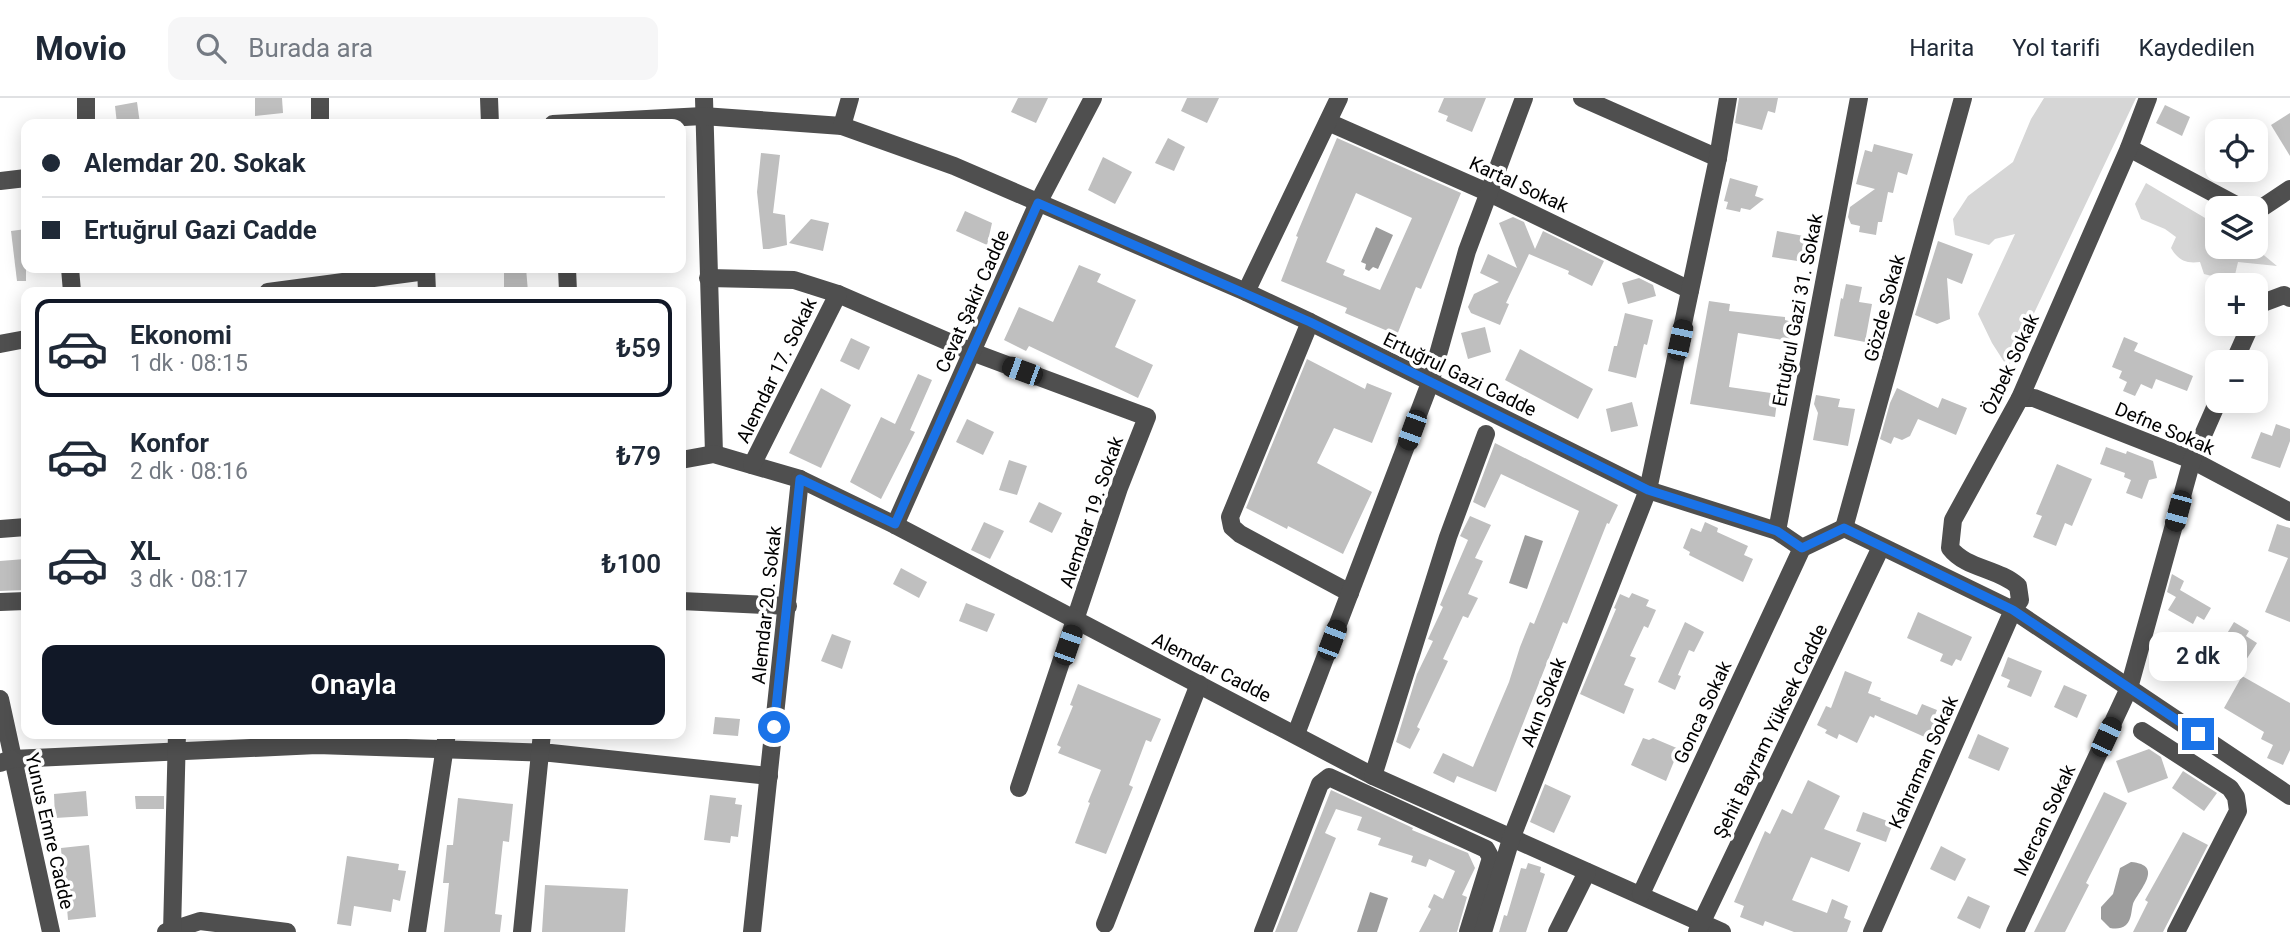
<!DOCTYPE html>
<html lang="tr">
<head>
<meta charset="utf-8">
<style>
  :root { --surface:#fff; --page:#f6f6f7; --text:#1f2937; --muted:#747a83; --line:#e0e1e3; --accent:#111827 }
  body { margin:0; font-family:Roboto,sans-serif; background:var(--page); color:var(--text); height:100vh; display:flex; flex-direction:column; font-size:26px; white-space:nowrap }
  * { box-sizing:border-box; margin:0 }
  p { font-size:23px; color:var(--muted) }
  .icon { flex:none; width:38px; height:38px; fill:none; stroke:currentColor; stroke-width:2; stroke-linecap:round; stroke-linejoin:round }
  .map { position:relative; flex:1; overflow:hidden }
  .drawer { position:absolute; left:21px; top:189px; width:665px; height:452px; display:flex; flex-direction:column; background:var(--surface); border-radius:14px; box-shadow:0 4px 18px #0003 }
  .drawer>* { flex:none }
  .guide { position:absolute; left:21px; top:21px; width:665px; height:154px; border-radius:14px; box-shadow:0 4px 18px #0003; display:grid; align-content:center; height:154px; padding:0 21px; background:var(--surface) }
  .fabs { position:absolute; left:2205px; top:21px; display:grid; gap:14px }
  .fabs a { display:grid; place-items:center; width:63px; height:63px; border-radius:14px; background:var(--surface); box-shadow:0 4px 18px #0003; font-size:35px }
  .end { position:absolute; width:32px; height:32px; margin:-16px; border:9px solid #1a73e8; background:#fff; box-shadow:0 0 0 4px #fff }
  .from { border-radius:50% }
  .bubble { position:absolute; height:49px; border-radius:14px; background:var(--surface); box-shadow:0 4px 18px #0003; font-size:23px; font-weight:600; line-height:49px; text-align:center }
  .car { position:absolute; width:21px; height:42px; margin:-21px -10px; border-radius:9px; box-shadow:0 0 5px 2px #0007; background:linear-gradient(#222 24%,#8ab4d8 0 40%,#222 0 76%,#8ab4d8 0 86%,#222 0) }
  .guide b { display:flex; align-items:center; gap:24px; height:66px; font-size:26px }
  .guide b+b { border-top:2px solid var(--line) }
  .guide i { width:18px; height:18px; background:var(--text) }
  ul { padding:12px 0 0; list-style:none }
  li { display:flex; align-items:center; gap:21px; height:98px; margin:0 14px 10px; padding:0 7px; border:4px solid transparent; border-radius:14px }
  li div { flex:1 }
  li b { display:block; font-size:26px }
  li em { font-style:normal; font-weight:600 }
  li.current { border-color:var(--accent) }
  li>.icon { width:63px; height:63px; stroke-width:1.5 }
  .button { display:flex; gap:14px; margin-top:auto; padding:14px 21px }
  .button a { flex:1; height:80px; border-radius:14px; background:var(--accent); color:#fff; font-size:28px; font-weight:600; line-height:80px; text-align:center }
  header { display:flex; align-items:center; gap:42px; box-sizing:border-box; height:98px; padding:0 35px; background:var(--surface); border-bottom:2px solid var(--line) }
  header strong { font-size:33px }
  nav { display:flex; gap:38px; margin-inline-start:auto; font-size:24px }
  .search { width:490px; height:63px; background:var(--page); display:flex; align-items:center; gap:18px; box-sizing:border-box; padding:0 24px; border-radius:14px; color:var(--muted); font-size:26px }
  .map>svg:first-child { display:block }
</style>
</head>
<body>
<header>
<strong>Movio</strong>
<div class="search"><svg class="icon" aria-label="search" viewBox="0 0 24 24"><circle cx="10" cy="10" r="6"/><path d="M15 15l6 6"/></svg>Burada ara</div>
<nav><a>Harita</a><a>Yol tarifi</a><a>Kaydedilen</a></nav>
</header>
<div class="map">
<svg width="2290" height="834" viewBox="0 0 2290 834">
  <rect width="100%" height="100%" fill="#fff"/>
  <g fill="#d6d6d6">
    <polygon points="2044,0 2136,0 2008,270 1992,245 1978,216 2015,136 1995,141 1989,147 1955,137 1953,121 1968,98 2013,64 2031,21"/>
    <path d="M2146,85L2217,127V149H2254L2277,168L2238,164L2234,181H2223L2204,176L2200,164C2186,166 2178,162 2171,150L2176,139L2165,131L2141,121L2135,106Z"/>
  </g>
  <g fill="#9d9d9d">
    <polygon points="1376,129 1393,137 1378,171 1373,169 1369,173 1365,171 1366,166 1361,164"/>
    <polygon points="1525,437 1543,443 1527,491 1509,485"/>
    <path d="M2131,764C2165,767 2139,792 2133,806C2131,813 2132,821 2126,827C2121,831 2116,831 2110,830L2101,821V809L2113,796L2120,770Z"/>
    <polygon points="1370,794 1388,800 1377,834 1357,834"/>
  </g>
  <g fill="#bfbfbf" fill-rule="evenodd">
    <polygon points="255,0 282,0 283,15 255,18"/>
    <polygon points="1018,0 1048,0 1036,25 1011,14"/>
    <polygon points="1187,0 1219,0 1207,25 1181,13"/>
    <polygon points="1444,0 1486,0 1472,34 1446,23 1448,18 1438,14"/>
    <polygon points="1739,0 1778,0 1775,15 1768,13 1762,32 1735,25"/>
    <polygon points="137,4 140,26 117,26 115,8"/>
    <polygon points="2165,7 2190,19 2182,38 2156,25"/>
    <polygon points="2290,15 2290,58 2271,27"/>
    <polygon points="1168,40 1185,49 1174,73 1155,65"/>
    <path d="M1337,40L1461,95L1421,191L1416,189L1397,237L1345,215L1347,210L1281,183L1298,139L1296,138ZM1356,95L1412,120L1380,192L1343,177L1345,172L1326,164Z"/>
    <polygon points="1874,46 1913,56 1907,77 1898,74 1893,95 1888,94 1882,124 1878,124 1876,137 1859,134 1860,128 1851,126 1848,119 1850,109 1875,91 1856,86 1865,52 1872,54"/>
    <polygon points="761,55 780,57 773,115 785,117 787,147 769,151 763,151 757,94"/>
    <polygon points="1103,59 1132,74 1115,106 1088,92"/>
    <polygon points="1730,80 1758,88 1755,98 1764,101 1750,112 1741,110 1740,114 1726,111 1728,104 1724,103"/>
    <polygon points="965,113 992,125 987,147 956,133"/>
    <polygon points="1513,119 1524,124 1535,151 1543,133 1604,163 1592,188 1568,176 1569,173 1529,156 1506,205 1509,206 1500,227 1471,215 1468,209 1474,196 1499,184 1480,175 1488,156 1517,170 1499,125"/>
    <polygon points="811,121 829,125 823,153 789,145"/>
    <polygon points="26,131 26,183 17,183 11,133"/>
    <polygon points="1777,133 1809,139 1804,164 1772,159"/>
    <polygon points="1938,143 1973,156 1962,186 1947,180 1950,221 1937,226 1915,217"/>
    <polygon points="1079,167 1101,176 1097,184 1136,202 1115,249 1153,267 1138,300 1029,248 1026,253 1004,242 1019,209 1053,224"/>
    <polygon points="504,170 526,170 528,194 504,194"/>
    <polygon points="1639,180 1653,187 1656,198 1628,206 1622,185"/>
    <polygon points="1846,186 1862,189 1859,204 1872,206 1865,244 1834,238 1841,200 1843,201"/>
    <polygon points="1709,203 1730,206 1729,213 1785,219 1785,222 1793,224 1789,243 1738,235 1729,289 1778,296 1775,319 1690,306"/>
    <polygon points="1625,215 1653,222 1647,247 1644,246 1636,280 1608,273 1614,248 1617,248"/>
    <polygon points="1485,229 1491,254 1468,261 1461,235"/>
    <polygon points="2124,239 2138,245 2134,253 2193,278 2187,293 2156,281 2152,291 2141,286 2135,298 2123,293 2127,284 2119,280 2122,273 2112,269"/>
    <polygon points="851,240 870,249 859,272 840,263"/>
    <polygon points="1520,251 1593,291 1578,321 1505,282"/>
    <polygon points="1307,261 1365,291 1367,285 1392,295 1372,345 1334,330 1317,365 1372,394 1343,456 1288,428 1287,431 1246,410"/>
    <polygon points="918,276 932,282 910,332 915,334 881,401 850,384 881,319 895,326"/>
    <polygon points="821,290 851,307 821,370 789,355"/>
    <polygon points="1897,290 1938,310 1942,300 1967,310 1956,337 1918,321 1910,338 1902,342 1894,339 1891,346 1880,341 1890,305"/>
    <polygon points="1816,297 1840,301 1838,309 1855,311 1848,348 1813,342 1818,315 1814,306"/>
    <polygon points="1632,304 1638,328 1611,334 1606,311"/>
    <polygon points="967,321 994,334 983,357 956,344"/>
    <polygon points="2276,326 2290,331 2290,343 2280,370 2251,360 2261,334 2272,338"/>
    <polygon points="1495,345 1618,407 1609,426 1607,425 1567,526 1563,524 1496,694 1457,678 1454,685 1433,675 1443,655 1473,669 1509,584 1520,549 1530,524 1534,526 1579,413 1501,376 1485,410 1473,404"/>
    <polygon points="2106,349 2126,356 2127,353 2153,363 2157,380 2149,382 2142,401 2126,395 2131,382 2124,379 2125,375 2100,366"/>
    <polygon points="1009,362 1027,368 1017,397 999,392"/>
    <polygon points="2057,366 2092,381 2072,428 2065,425 2056,448 2033,439 2042,418 2036,416"/>
    <polygon points="1039,404 1062,415 1052,435 1029,424"/>
    <polygon points="1470,418 1491,427 1475,460 1483,463 1468,496 1478,500 1468,520 1463,518 1443,561 1448,563 1417,629 1420,631 1410,651 1396,644 1417,576 1433,543 1428,541 1443,509 1440,507 1468,442 1460,438"/>
    <polygon points="984,424 1004,433 990,461 971,452"/>
    <polygon points="1705,424 1718,430 1717,434 1748,448 1744,457 1753,461 1743,484 1689,457 1690,454 1683,450 1691,430 1701,434"/>
    <polygon points="2277,426 2290,430 2290,524 2265,514 2288,460 2268,453"/>
    <polygon points="25,461 26,492 0,493 0,463"/>
    <polygon points="901,470 927,484 919,500 893,486"/>
    <polygon points="2172,476 2184,483 2180,492 2211,510 2204,522 2197,518 2193,526 2168,512 2176,499 2167,494"/>
    <polygon points="1632,495 1649,502 1646,508 1656,512 1648,530 1644,528 1630,558 1636,560 1624,587 1634,591 1624,616 1580,596 1616,511 1614,510 1620,496 1629,500"/>
    <polygon points="966,505 995,516 987,534 959,523"/>
    <polygon points="1918,514 1972,539 1961,563 1956,561 1952,568 1940,563 1943,556 1907,540"/>
    <polygon points="1685,524 1704,534 1694,554 1689,552 1678,577 1681,578 1675,592 1658,584"/>
    <polygon points="2234,524 2249,533 2246,538 2257,545 2246,562 2220,547"/>
    <polygon points="832,536 851,543 842,571 821,563"/>
    <polygon points="2008,559 2042,573 2031,599 2007,589 2010,582 2001,578"/>
    <polygon points="1845,573 1872,584 1868,595 1881,600 1880,602 1917,617 1922,606 1937,612 1935,617 1945,621 1936,644 1875,617 1874,620 1870,618 1857,645 1839,636 1837,641 1825,635 1827,632 1817,627 1826,608 1831,610"/>
    <polygon points="2242,578 2290,605 2290,652 2283,667 2267,660 2273,647 2261,641 2264,634 2224,610"/>
    <polygon points="1078,586 1161,621 1151,644 1146,642 1129,687 1133,689 1106,756 1075,745 1090,705 1088,704 1101,672 1058,655 1061,649 1057,647 1073,608 1070,607"/>
    <polygon points="2064,587 2087,597 2077,620 2054,609"/>
    <polygon points="715,619 740,621 738,638 713,636"/>
    <polygon points="1978,636 2009,650 1999,673 1968,660"/>
    <polygon points="1643,640 1649,642 1653,640 1679,651 1666,683 1631,667"/>
    <polygon points="2149,651 2161,659 2168,680 2128,695 2116,663"/>
    <polygon points="2183,673 2217,695 2204,713 2172,690"/>
    <polygon points="1808,682 1840,698 1824,731 1861,745 1849,774 1811,759 1792,802 1827,815 1832,801 1848,808 1844,820 1851,823 1847,834 1794,834 1765,823 1763,828 1740,819 1744,808 1734,804 1765,733 1770,736 1782,711 1792,716"/>
    <polygon points="1545,686 1571,698 1554,735 1530,724"/>
    <polygon points="1331,692 1413,730 1412,732 1468,755 1475,770 1462,797 1467,799 1457,834 1419,834 1431,811 1428,809 1434,796 1443,801 1455,773 1429,761 1426,769 1411,764 1413,758 1378,747 1381,740 1357,732 1362,719 1336,711 1325,735 1336,740 1297,834 1275,834"/>
    <polygon points="86,693 88,718 55,720 54,696"/>
    <polygon points="2104,694 2127,705 2086,785 2089,787 2065,834 2034,834"/>
    <polygon points="710,697 736,700 735,706 742,707 738,739 731,738 730,745 704,742"/>
    <polygon points="135,698 164,698 164,711 136,711"/>
    <polygon points="458,700 513,706 509,744 503,743 495,816 502,817 500,834 444,834 449,785 443,785 447,747 453,747"/>
    <polygon points="1863,714 1893,725 1886,744 1856,733"/>
    <polygon points="2183,734 2208,747 2163,834 2133,834 2148,804 2145,802"/>
    <polygon points="89,747 96,819 68,822 67,810 61,811 60,798 64,797 61,750"/>
    <polygon points="1941,748 1966,761 1955,783 1930,771"/>
    <polygon points="347,758 399,766 398,772 406,773 400,803 393,801 391,814 354,808 351,828 337,826"/>
    <polygon points="1528,765 1541,769 1540,774 1545,776 1526,834 1499,834 1504,817 1507,818 1521,770 1526,771"/>
    <polygon points="545,787 628,791 625,834 542,834"/>
    <polygon points="1968,798 1990,808 1980,831 1957,820"/>
  </g>
  <g fill="none" stroke-linecap="round" stroke-linejoin="round">
    <g stroke="#4f4f4f" stroke-width="18">
      <polyline points="320,0 320,26"/>
      <polyline points="489,0 490,26"/>
      <polyline points="704,0 714,356"/>
      <polyline points="1582,0 1718,60"/>
      <polyline points="1328,24 1487,94 1690,192"/>
      <polyline points="86,26 86,0"/>
      <polyline points="553,26 703,18 842,28 954,68 1246,194 1310,224 1648,392 1777,433 1802,450 1844,430 2013,512 2290,698"/>
      <polyline points="842,28 850,0"/>
      <polyline points="2129,50 2236,107 2248,110"/>
      <polyline points="0,83 26,80"/>
      <polyline points="2251,110 2263,109 2290,91"/>
      <polyline points="70,170 72,194"/>
      <polyline points="426,170 427,194"/>
      <polyline points="567,170 568,194"/>
      <polyline points="708,180 794,182 838,196 972,254 1147,319 1119,390 1019,690"/>
      <polyline points="268,194 426,173"/>
      <polyline points="1246,194 1339,0"/>
      <polyline points="2256,215 2260,206 2284,197 2290,200"/>
      <polyline points="1310,224 1230,419 1232,429 1240,436 1350,495"/>
      <polyline points="0,246 26,241"/>
      <polyline points="2234,264 2251,226"/>
      <polyline points="2020,300 2034,300 2192,362 2290,414"/>
      <polyline points="681,362 714,356 800,381 895,427 1373,678 1722,834"/>
      <polyline points="752,367 838,196"/>
      <polyline points="895,427 1038,105 1093,0"/>
      <polyline points="1844,430 1963,0"/>
      <polyline points="0,431 26,429"/>
      <polyline points="1777,433 1859,0"/>
      <polyline points="681,503 788,508"/>
      <polyline points="0,504 26,503"/>
      <polyline points="0,601 51,834"/>
      <polyline points="2142,633 2230,690 2236,699 2238,713 2176,834"/>
      <polyline points="1296,636 1430,285 1467,153 1524,0"/>
      <polyline points="0,665 12,661 317,647 551,655 769,678"/>
      <polyline points="1373,678 1448,439 1486,336"/>
      <polyline points="1641,796 1802,450"/>
      <polyline points="1105,826 1199,586"/>
      <polyline points="166,834 200,823 287,834"/>
      <polyline points="172,834 177,635"/>
      <polyline points="417,834 447,635"/>
      <polyline points="522,834 542,635"/>
      <polyline points="752,834 800,381"/>
      <polyline points="1263,834 1320,686 1329,679 1486,751 1491,760 1468,834"/>
      <polyline points="1483,834 1511,741 1648,392 1718,60 1728,0"/>
      <polyline points="1557,834 1587,774"/>
      <polyline points="1697,834 1881,449"/>
      <path d="M1872,834L2013,512L2020,502L2018,488C1998,470 1966,471 1950,450L1953,422L2020,300L2129,50L2148,0"/>
      <polyline points="2015,834 2129,590 2192,362 2218,303"/>
    </g>
  </g>
  <g fill="none" stroke-linecap="round" stroke-linejoin="round">
    <polyline stroke="#1a73e8" stroke-width="9" points="774,629 800,381 895,426 1038,105 1310,224 1648,392 1777,433 1802,450 1844,430 2013,512 2198,636"/>
  </g>
  <g text-anchor="middle" stroke-width="7" stroke-linejoin="round" paint-order="stroke">
    <g font-size="19" fill="#000" stroke="#fff">
      <text transform="translate(1519 86) rotate(25)" y="7">Kartal Sokak</text>
      <text transform="translate(972 203) rotate(-66)" y="7">Cevat Şakir Cadde</text>
      <text transform="translate(1884 210) rotate(-75)" y="7">Gözde Sokak</text>
      <text transform="translate(1797 212) rotate(-79)" y="7">Ertuğrul Gazi 31. Sokak</text>
      <text transform="translate(2010 266) rotate(-65)" y="7">Özbek Sokak</text>
      <text transform="translate(776 272) rotate(-64)" y="7">Alemdar 17. Sokak</text>
      <text transform="translate(1460 276) rotate(26)" y="7">Ertuğrul Gazi Cadde</text>
      <text transform="translate(2165 330) rotate(23)" y="7">Defne Sokak</text>
      <text transform="translate(1091 414) rotate(-71)" y="7">Alemdar 19. Sokak</text>
      <text transform="translate(766 507) rotate(-84)" y="7">Alemdar 20. Sokak</text>
      <text transform="translate(1212 569) rotate(27)" y="7">Alemdar Cadde</text>
      <text transform="translate(1543 604) rotate(-69)" y="7">Akın Sokak</text>
      <text transform="translate(1702 614) rotate(-65)" y="7">Gonca Sokak</text>
      <text transform="translate(1770 633) rotate(-64)" y="7">Şehit Bayram Yüksek Cadde</text>
      <text transform="translate(1923 664) rotate(-66)" y="7">Kahraman Sokak</text>
      <text transform="translate(2044 722) rotate(-65)" y="7">Mercan Sokak</text>
      <text transform="translate(50 733) rotate(77)" y="7">Yunus Emre Cadde</text>
    </g>
  </g>
</svg>
<div class="fabs">
<a><svg class="icon" aria-label="locate" viewBox="0 0 24 24"><circle cx="12" cy="12" r="6"/><path d="M12 2v4M12 18v4M2 12h4M18 12h4"/></svg></a>
<a><svg class="icon" aria-label="layers" viewBox="0 0 24 24"><path d="M12 4l9 5-9 5-9-5zM3 14l9 5 9-5"/></svg></a>
<a>+</a>
<a>−</a>
</div>
<i class="end from" style="left:774px;top:629px"></i>
<i class="end" style="left:2198px;top:636px"></i>
<div class="bubble" style="left:2149px;top:534px;width:98px">2 dk</div>
<i class="car" style="left:1680px;top:242px;rotate:12deg"></i>
<i class="car" style="left:1022px;top:273px;rotate:290deg"></i>
<i class="car" style="left:1412px;top:332px;rotate:200deg"></i>
<i class="car" style="left:2178px;top:413px;rotate:195deg"></i>
<i class="car" style="left:1332px;top:542px;rotate:21deg"></i>
<i class="car" style="left:1068px;top:547px;rotate:19deg"></i>
<i class="car" style="left:2106px;top:639px;rotate:25deg"></i>
<div class="guide">
<b><i class="from"></i>Alemdar 20. Sokak</b>
<b><i></i>Ertuğrul Gazi Cadde</b>
</div>
<section class="drawer">
<ul>
<li class="current"><svg class="icon" aria-label="car" viewBox="0 0 24 24"><path d="M5 17H2v-5l4-1 3-4h7l3 4 3 1v5h-3M9 17h6M6 11h13"/><circle cx="7" cy="17" r="2"/><circle cx="17" cy="17" r="2"/></svg><div><b>Ekonomi</b><p>1 dk · 08:15</p></div><em>₺59</em></li>
<li><svg class="icon" aria-label="car" viewBox="0 0 24 24"><path d="M5 17H2v-5l4-1 3-4h7l3 4 3 1v5h-3M9 17h6M6 11h13"/><circle cx="7" cy="17" r="2"/><circle cx="17" cy="17" r="2"/></svg><div><b>Konfor</b><p>2 dk · 08:16</p></div><em>₺79</em></li>
<li><svg class="icon" aria-label="car" viewBox="0 0 24 24"><path d="M5 17H2v-5l4-1 3-4h7l3 4 3 1v5h-3M9 17h6M6 11h13"/><circle cx="7" cy="17" r="2"/><circle cx="17" cy="17" r="2"/></svg><div><b>XL</b><p>3 dk · 08:17</p></div><em>₺100</em></li>
</ul>
<div class="button"><a>Onayla</a></div>
</section>
</div>
</body>
</html>
